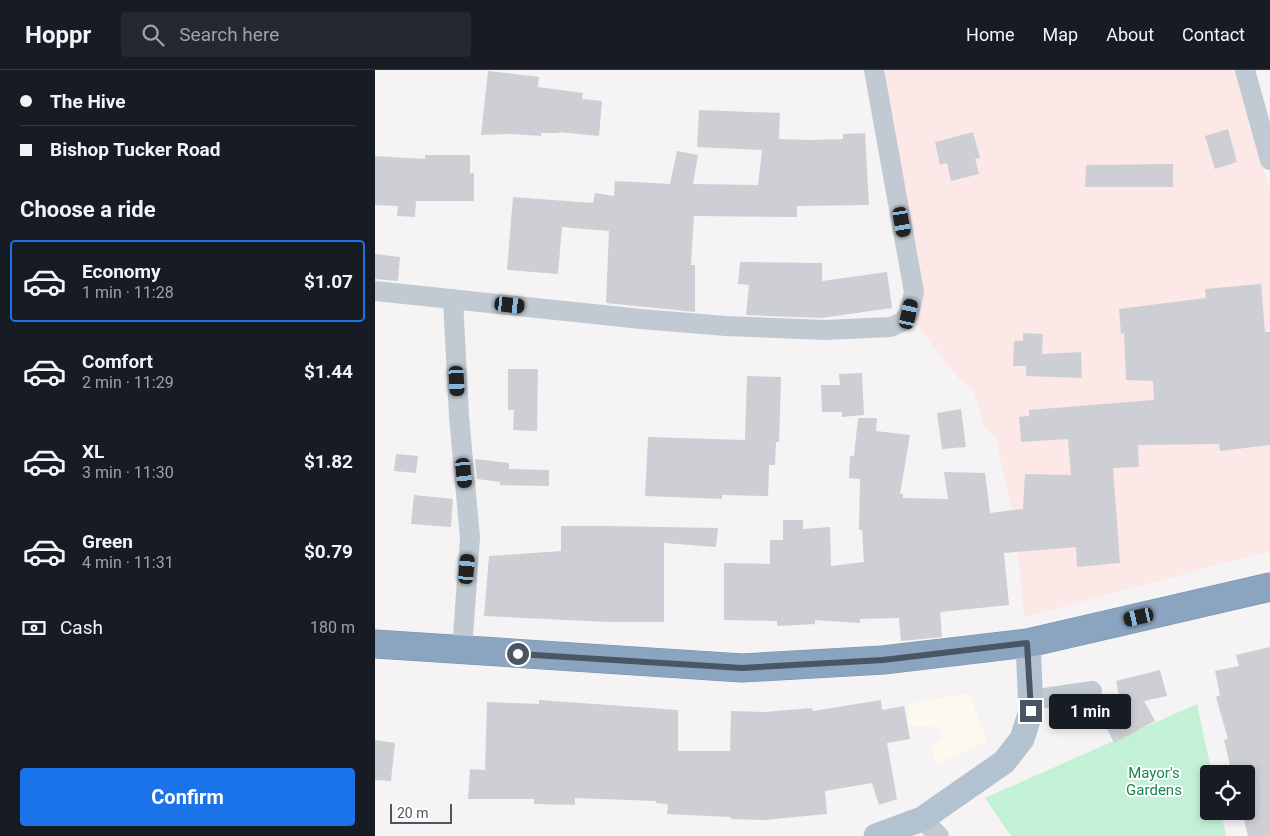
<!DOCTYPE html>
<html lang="en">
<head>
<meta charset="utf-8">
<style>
  :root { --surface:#171b24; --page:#242831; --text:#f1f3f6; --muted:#9ea1a6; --line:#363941; --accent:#1a73e8 }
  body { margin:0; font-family:Roboto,sans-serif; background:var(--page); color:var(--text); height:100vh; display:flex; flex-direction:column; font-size:19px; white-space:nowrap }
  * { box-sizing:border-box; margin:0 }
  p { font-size:16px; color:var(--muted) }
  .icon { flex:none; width:28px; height:28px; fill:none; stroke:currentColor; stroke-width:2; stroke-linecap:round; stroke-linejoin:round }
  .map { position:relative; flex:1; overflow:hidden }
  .panel { display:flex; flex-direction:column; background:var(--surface); width:375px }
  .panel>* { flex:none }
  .hud { display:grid; align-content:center; height:110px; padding:0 20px; background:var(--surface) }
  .fabs { position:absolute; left:825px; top:695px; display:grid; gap:10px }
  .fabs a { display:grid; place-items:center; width:55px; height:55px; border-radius:5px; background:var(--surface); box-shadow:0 2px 8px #0003; font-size:25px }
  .scale { position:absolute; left:15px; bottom:12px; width:62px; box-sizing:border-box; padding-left:5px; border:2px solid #4a5661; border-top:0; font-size:14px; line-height:18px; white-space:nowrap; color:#4a5661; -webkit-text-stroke:4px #fff; paint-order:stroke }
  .end { position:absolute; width:22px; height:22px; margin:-11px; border:6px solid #4a5661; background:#fff; box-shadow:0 0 0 2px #fff }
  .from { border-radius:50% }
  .bubble { position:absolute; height:35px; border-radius:5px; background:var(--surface); box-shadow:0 2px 8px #0003; font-size:16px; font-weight:700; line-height:35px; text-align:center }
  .car { position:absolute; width:15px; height:30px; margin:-15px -8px; border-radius:6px; box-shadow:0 0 4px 1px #0007; background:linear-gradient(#222 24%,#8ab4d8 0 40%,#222 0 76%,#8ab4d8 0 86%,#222 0) }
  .hud b { display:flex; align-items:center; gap:18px; height:48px; font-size:19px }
  .hud b+b { border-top:1px solid var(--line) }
  .hud i { width:12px; height:12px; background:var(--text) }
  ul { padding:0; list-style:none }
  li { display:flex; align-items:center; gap:15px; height:82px; margin:0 10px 8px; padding:0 10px; border:2px solid transparent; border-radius:5px }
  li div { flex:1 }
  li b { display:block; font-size:19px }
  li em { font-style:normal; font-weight:700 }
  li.active { border-color:var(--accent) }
  li>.icon { width:45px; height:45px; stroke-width:1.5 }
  h2 { padding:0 20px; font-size:22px; line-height:60px }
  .pay { display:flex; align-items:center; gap:12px; height:55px; padding:0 20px; font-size:19px }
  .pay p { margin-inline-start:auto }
  .action { display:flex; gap:10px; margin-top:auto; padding:10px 20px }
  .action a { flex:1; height:58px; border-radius:5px; background:var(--accent); color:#fff; font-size:20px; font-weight:700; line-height:58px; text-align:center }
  header { display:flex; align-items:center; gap:30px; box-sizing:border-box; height:70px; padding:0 25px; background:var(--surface); border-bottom:1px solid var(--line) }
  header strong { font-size:24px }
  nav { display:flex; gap:28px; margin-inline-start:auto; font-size:18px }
  .search { width:350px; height:45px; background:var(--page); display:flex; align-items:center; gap:12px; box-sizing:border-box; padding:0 18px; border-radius:5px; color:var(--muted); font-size:19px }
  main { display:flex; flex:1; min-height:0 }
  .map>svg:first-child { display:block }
</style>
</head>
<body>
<header>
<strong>Hoppr</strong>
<div class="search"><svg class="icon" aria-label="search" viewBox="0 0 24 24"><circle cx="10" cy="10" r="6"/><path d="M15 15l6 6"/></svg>Search here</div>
<nav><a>Home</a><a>Map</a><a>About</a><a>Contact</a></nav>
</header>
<main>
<section class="panel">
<div class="hud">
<b><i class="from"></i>The Hive</b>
<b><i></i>Bishop Tucker Road</b>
</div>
<h2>Choose a ride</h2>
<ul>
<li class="active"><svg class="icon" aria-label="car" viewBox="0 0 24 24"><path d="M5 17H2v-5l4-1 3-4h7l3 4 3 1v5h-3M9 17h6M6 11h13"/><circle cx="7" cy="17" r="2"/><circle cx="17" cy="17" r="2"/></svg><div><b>Economy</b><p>1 min · 11:28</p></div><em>$1.07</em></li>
<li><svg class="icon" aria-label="car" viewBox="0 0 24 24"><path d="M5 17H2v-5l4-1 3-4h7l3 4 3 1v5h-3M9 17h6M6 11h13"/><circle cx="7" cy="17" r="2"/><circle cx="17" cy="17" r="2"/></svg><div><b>Comfort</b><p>2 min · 11:29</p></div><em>$1.44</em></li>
<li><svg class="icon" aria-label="car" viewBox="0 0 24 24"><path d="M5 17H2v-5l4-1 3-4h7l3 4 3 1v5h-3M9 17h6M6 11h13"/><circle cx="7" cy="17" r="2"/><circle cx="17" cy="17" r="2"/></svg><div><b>XL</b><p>3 min · 11:30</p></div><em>$1.82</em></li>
<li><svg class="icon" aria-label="car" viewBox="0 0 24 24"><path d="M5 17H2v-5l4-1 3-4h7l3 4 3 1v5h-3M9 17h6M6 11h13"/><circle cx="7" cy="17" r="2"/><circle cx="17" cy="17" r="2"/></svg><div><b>Green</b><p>4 min · 11:31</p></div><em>$0.79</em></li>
</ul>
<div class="pay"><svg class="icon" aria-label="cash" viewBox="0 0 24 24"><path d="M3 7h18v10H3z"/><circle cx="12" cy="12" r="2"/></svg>Cash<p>180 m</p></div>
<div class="action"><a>Confirm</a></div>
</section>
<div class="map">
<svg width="895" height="766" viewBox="0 0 895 766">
  <rect width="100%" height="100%" fill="#f5f3f3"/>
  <polygon fill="#fdf9ef" points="594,623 612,671 561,694 555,674 567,671 563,657 533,656 533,634"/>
  <polygon fill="#fce8e6" points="500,0 859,0 895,121 895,481 649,547 641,459 621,369 610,358 598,319 584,309 539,251 544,188 508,43"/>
  <polygon fill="#c3f1d5" points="822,634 837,704 834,704 834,741 846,741 851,766 636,766 610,728"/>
  <g fill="#cdcfd5">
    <polygon points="113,1 164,7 163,17 208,23 207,29 227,31 224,66 184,62 184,63 166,63 166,66 136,64 106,65"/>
    <polygon points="324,40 405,43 404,69 436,70 468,69 468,64 490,63 494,135 422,136 422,147 319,146 316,195 320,195 320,242 231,233 234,161 187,157 183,204 132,200 138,127 218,133 220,123 239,126 240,111 295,114 302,81 323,85 318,114 383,115 387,80 322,77"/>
    <polygon points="853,59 862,92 840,99 830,66"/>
    <polygon points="598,62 605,88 600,89 604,104 576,111 572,93 565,95 560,72"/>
    <polygon points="50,85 95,85 95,103 99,103 99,131 41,131 40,147 22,146 23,136 0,135 0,86 50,89"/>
    <polygon points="798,94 798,117 710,117 711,95"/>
    <polygon points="0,184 25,187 23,211 0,209"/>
    <polygon points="365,192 447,193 447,211 512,202 517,238 446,248 371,245 374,215 363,214"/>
    <polygon points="886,214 890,262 895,262 895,375 845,381 844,374 763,375 764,397 738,398 745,493 702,497 701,477 629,483 634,535 565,542 567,567 526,571 524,548 485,549 485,553 440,550 440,554 402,556 402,551 349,550 349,493 395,494 395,470 408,470 408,450 428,450 428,459 455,457 456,496 489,492 487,460 484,460 485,409 474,408 475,386 479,386 483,348 502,348 501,361 535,365 525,424 528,424 528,428 573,429 569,402 610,403 615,443 648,439 650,404 696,405 693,369 646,372 644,347 654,346 654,340 779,330 778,311 751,310 749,263 746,264 744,239 831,228 830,219"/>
    <polygon points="648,263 668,264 667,284 706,282 707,308 651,306 651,296 638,296 639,271 648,271"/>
    <polygon points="133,299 163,299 162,361 138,360 139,340 133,340"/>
    <polygon points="487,303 489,345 467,347 467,342 447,342 446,315 465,315 464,304"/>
    <polygon points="372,306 406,307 404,372 401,372 400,395 394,395 393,426 347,425 347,429 270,426 273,367 370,370"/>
    <polygon points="586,339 591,377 567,379 562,343"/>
    <polygon points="21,384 43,386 41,403 19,401"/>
    <polygon points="100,389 134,393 134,399 174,400 174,416 125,415 125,412 102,409"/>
    <polygon points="39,425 78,429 76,457 36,454"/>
    <polygon points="186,456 230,456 343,458 341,477 289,473 289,552 233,552 109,546 114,486 186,481"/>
    <polygon points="895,577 895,766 873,766 867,741 871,741 871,704 857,704 849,670 853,669 841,627 845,625 840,601 864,596 861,585"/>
    <polygon points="785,600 792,626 769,631 780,651 739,673 731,656 749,646 741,611"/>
    <polygon points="164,630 303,640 303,681 355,681 356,641 389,642 437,638 438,641 506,630 507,640 529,636 535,669 512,673 522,729 504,735 497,713 450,721 452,744 389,750 356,749 356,747 292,744 293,734 281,733 281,731 200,728 200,735 159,734 159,729 93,729 95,699 110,700 112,632 164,634"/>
    <polygon points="0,670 20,673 16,711 0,710"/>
  </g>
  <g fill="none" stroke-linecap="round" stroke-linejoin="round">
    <defs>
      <polyline id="highway" points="0,574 367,598 508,590 653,573 895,517"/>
    </defs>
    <use href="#highway" stroke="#7690ad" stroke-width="29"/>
    <g stroke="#c1cad2" stroke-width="20">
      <polyline points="870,0 895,90"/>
      <polyline points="0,221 266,249 351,256 450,260 516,257 527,252 534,244 539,222 499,0"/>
      <polyline points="78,229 84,346 95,468 87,580"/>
      <polyline points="656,630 717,621"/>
      <polyline points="547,749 564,766"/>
    </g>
    <polyline stroke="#b3c2d1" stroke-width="25" points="501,766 547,749 629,692 647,669 656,641 653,573"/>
    <use href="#highway" stroke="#8ba5c1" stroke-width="28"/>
  </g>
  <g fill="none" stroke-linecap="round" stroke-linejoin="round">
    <polyline stroke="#4a5661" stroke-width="6" points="143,584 367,598 508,590 652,573 656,641"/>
  </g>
  <g text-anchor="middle" stroke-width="4" stroke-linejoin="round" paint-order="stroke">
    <g font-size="15" fill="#17864f" stroke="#fff">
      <text x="779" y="708">Mayor's<tspan x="779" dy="17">Gardens</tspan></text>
    </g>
  </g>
</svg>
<div class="fabs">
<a><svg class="icon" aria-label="locate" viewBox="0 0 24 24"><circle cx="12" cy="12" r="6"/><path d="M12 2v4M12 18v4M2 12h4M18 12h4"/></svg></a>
</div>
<div class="scale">20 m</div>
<i class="end from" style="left:143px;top:584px"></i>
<i class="end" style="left:656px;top:641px"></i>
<div class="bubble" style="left:674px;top:624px;width:82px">1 min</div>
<i class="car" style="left:527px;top:152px;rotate:170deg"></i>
<i class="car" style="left:135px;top:235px;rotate:96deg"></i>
<i class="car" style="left:534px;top:244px;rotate:12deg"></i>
<i class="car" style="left:82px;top:311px;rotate:177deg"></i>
<i class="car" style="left:89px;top:403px;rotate:174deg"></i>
<i class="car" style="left:92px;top:499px;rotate:5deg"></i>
<i class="car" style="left:764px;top:547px;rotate:257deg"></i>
</div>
</main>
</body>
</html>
